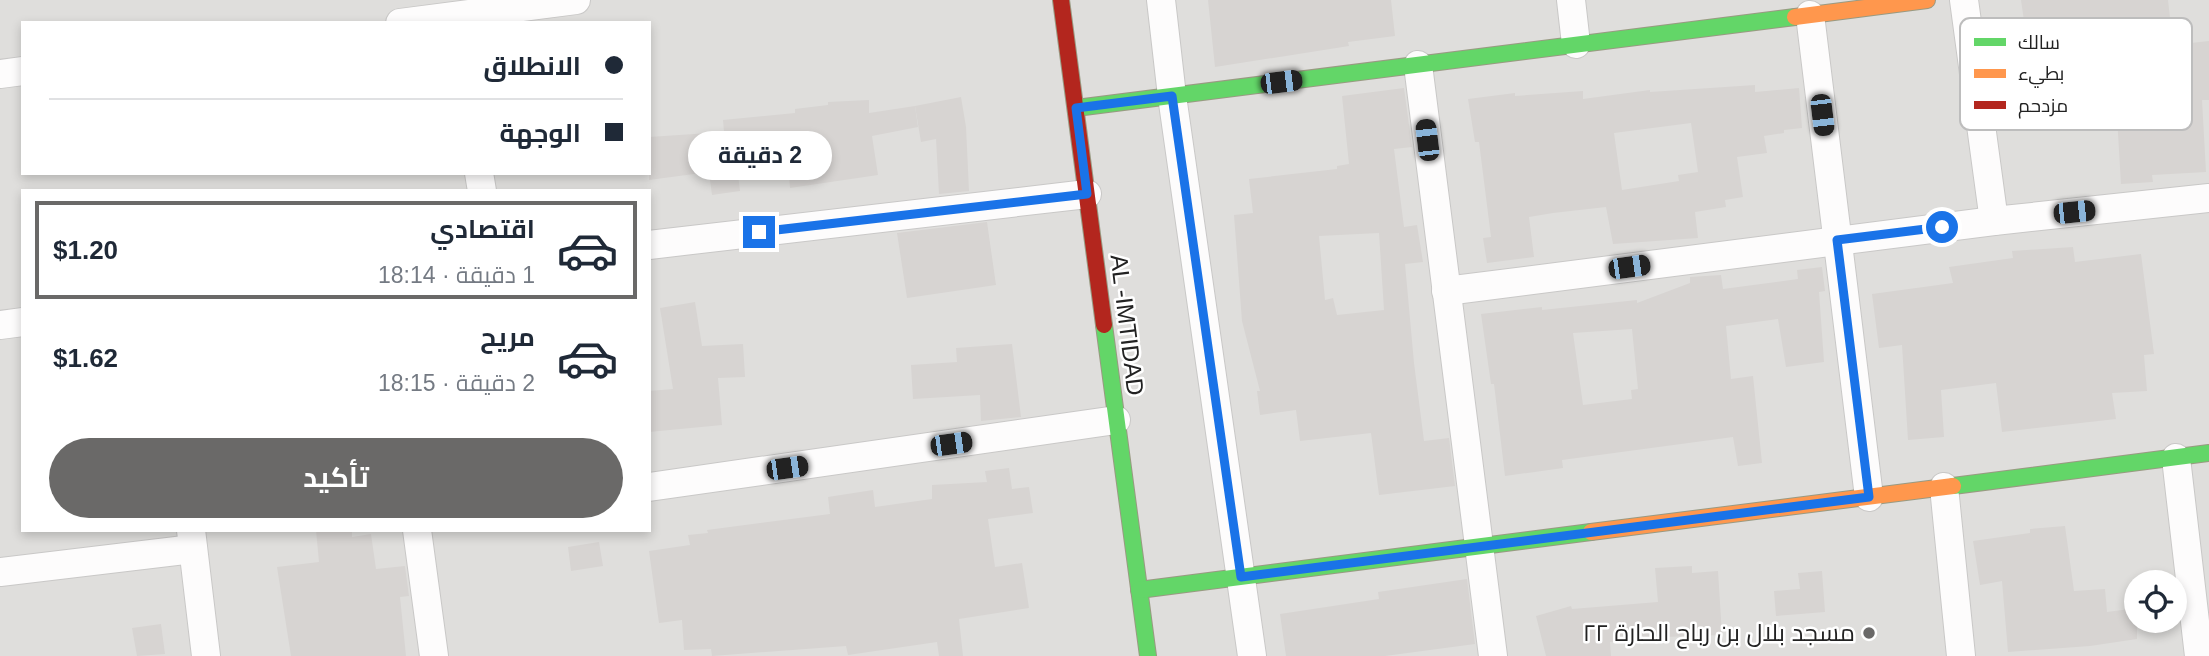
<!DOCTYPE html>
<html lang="ar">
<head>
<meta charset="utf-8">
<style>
  :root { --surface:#fff; --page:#f2f2f3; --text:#1f2937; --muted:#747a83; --line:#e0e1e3; --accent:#6a6968 }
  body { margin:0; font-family:Helvetica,Cairo,sans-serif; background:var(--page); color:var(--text); direction:rtl; height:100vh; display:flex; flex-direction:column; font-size:26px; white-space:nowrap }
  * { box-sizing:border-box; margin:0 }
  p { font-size:23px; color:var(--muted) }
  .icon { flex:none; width:38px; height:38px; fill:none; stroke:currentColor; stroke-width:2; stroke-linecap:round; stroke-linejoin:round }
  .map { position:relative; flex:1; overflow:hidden; direction:ltr }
  .sheet { position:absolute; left:21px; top:189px; width:630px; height:343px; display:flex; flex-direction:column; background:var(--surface); border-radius:0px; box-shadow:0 4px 10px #0003; direction:rtl }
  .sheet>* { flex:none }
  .guide { position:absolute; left:21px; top:21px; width:630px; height:154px; border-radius:0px; box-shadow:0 4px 10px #0003; direction:rtl; display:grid; align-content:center; height:154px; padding:0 28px; background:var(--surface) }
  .fabs { position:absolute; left:2124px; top:570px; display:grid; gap:14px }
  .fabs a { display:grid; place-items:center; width:63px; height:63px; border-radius:50%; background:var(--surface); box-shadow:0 4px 10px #0003; font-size:35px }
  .end { position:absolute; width:32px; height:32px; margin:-16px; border:9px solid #1a73e8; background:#fff; box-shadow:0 0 0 4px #fff }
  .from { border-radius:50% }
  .bubble { position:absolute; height:49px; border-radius:24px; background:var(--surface); box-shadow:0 4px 10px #0003; font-size:23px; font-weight:700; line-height:49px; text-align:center; direction:rtl }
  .car { position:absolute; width:21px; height:42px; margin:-21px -10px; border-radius:9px; box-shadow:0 0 5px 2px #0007; background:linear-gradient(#222 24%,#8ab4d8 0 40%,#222 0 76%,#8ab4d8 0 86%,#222 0) }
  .guide b { display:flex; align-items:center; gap:24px; height:66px; font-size:26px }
  .guide b+b { border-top:2px solid var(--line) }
  .guide i { width:18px; height:18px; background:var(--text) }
  ul { padding:12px 0 0; list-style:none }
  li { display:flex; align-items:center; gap:21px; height:98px; margin:0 14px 10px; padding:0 14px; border:4px solid transparent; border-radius:0px }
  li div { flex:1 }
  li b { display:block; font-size:26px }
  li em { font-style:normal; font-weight:700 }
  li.active { border-color:var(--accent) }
  li>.icon { width:63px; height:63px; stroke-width:1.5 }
  .action { display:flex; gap:14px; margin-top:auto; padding:14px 28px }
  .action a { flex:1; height:80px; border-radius:42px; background:var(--accent); color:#fff; font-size:28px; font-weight:700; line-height:80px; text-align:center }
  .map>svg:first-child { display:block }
</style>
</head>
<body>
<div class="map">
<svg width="2209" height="656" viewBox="0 0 2209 656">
  <rect width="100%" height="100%" fill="#f0eeeb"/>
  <path fill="#dfdedc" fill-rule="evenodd" d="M0,0H2209V656H0ZM23,23H649V173H23ZM23,191H649V530H23ZM2137,583H2175V621H2137Z"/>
  <g fill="#d7d4d2" fill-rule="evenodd">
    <polygon points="1208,0 1391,0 1395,36 1348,42 1349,46 1215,67"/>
    <polygon points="2021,0 2168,0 2173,45 2209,41 2209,100 2202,100 2206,172 2152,175 2153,182 2121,184 2117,116 2106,37 2028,48"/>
    <path d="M1755,85V92L1799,88L1802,128L1784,130V133L1764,136L1767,153L1737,157L1743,197L1725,200L1726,207L1695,212L1698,238L1613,244L1606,207L1553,213L1529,217L1534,257L1487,263L1483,238L1491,237L1479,142H1475L1468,99L1515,93V96L1583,91V99L1650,90V92ZM1691,123L1698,172L1678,175L1679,181L1622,190L1614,133Z"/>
    <path d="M1404,88L1412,147L1394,149L1404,227L1417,225L1423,262L1405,264L1414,363L1424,441L1449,438L1455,486L1379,495L1371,433L1300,441L1296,410L1260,415L1257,391H1260L1242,321L1234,215L1253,213L1249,179L1337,169V166L1349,164L1342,96ZM1379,233L1384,310L1337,315L1333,298L1325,300L1319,236Z"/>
    <polygon points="961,97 966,127 969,191 939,194 936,139 921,142 915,106"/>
    <polygon points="869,100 869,113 915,106 918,127 872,136 878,175 790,188 788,163 737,166 740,191 712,195 709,172 649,180 649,137 724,132 723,120 795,113 795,109 828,105 828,102"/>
    <polygon points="987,222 996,285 907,298 897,233"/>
    <polygon points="2073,247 2075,262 2141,254 2154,354 2144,355 2147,391 2112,393 2116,419 2002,432 1996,383 1941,390 1944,437 1908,440 1902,345 1879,348 1872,294 1953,283 1949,267 2013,258 2012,251"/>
    <path d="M1822,267L1825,291L1819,292L1824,362L1786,367L1778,319L1726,326L1731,379L1753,376L1762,463L1738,466L1733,437L1562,460L1563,468L1505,476L1494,384H1491L1481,314L1542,307V310L1637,300V303L1690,283V277L1721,275L1723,289L1798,279L1797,270ZM1632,329L1638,389L1631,390L1632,399L1583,405L1573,333Z"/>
    <polygon points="695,302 702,346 743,344 745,377 718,378 722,425 649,432 649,391 673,389 660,308"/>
    <polygon points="1012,344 1021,417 981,421 980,395 913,399 911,365 957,362 956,348"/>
    <polygon points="1009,468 1012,489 1029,487 1033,513 988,519 995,567 1022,563 1029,608 959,619 963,656 939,656 937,642 848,655 846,646 712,656 711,649 684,650 682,620 659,623 649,551 690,545 688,535 708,533 707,530 830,514 828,497 873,490 875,507 932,499 932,485 987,482 985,471"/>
    <polygon points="2065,526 2074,591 2105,589 2107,612 2137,608 2137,639 2090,646 2008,652 2002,581 1980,585 1973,541 2030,533 2030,529"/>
    <polygon points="316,530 352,530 352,537 371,534 376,569 405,566 409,596 400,597 406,656 291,656 277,567 319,562"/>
    <polygon points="599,542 603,566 571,571 568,547"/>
    <polygon points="1692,566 1692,573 1718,571 1722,635 1664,637 1610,642 1611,656 1546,656 1536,616 1571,606 1572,609 1658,602 1655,568"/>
    <polygon points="1822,571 1825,612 1776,616 1774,591 1800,589 1798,573"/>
    <polygon points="1467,579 1475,644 1385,656 1286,656 1280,614 1379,599 1378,592"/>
    <polygon points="161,624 165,654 137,656 132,628"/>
  </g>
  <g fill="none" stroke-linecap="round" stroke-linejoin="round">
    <defs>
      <g id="street">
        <polyline points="1161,0 1172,96 1252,656"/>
        <polyline points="1571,0 1576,44"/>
        <polyline points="1964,0 1994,221"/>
        <polyline points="1810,15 1869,497"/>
        <polyline points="400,23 576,0"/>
        <polyline points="1418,65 1493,656"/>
        <polyline points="0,74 23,71"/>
        <polyline points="479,173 482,191"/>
        <polyline points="649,245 1087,194"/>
        <polyline points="1446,291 1994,221 2209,198"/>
        <polyline points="0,325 23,322"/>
        <polyline points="2176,458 2199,656"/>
        <polyline points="649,487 1116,420"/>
        <polyline points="1944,487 1961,656"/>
        <polyline points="191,530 206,656"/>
        <polyline points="417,530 434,656"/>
        <polyline points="0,572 193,549"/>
      </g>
      <g id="fast">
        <polyline points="1076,108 1795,17"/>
        <polyline points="1104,325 1148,656"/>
        <polyline points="1953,486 2209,453"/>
        <polyline points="1139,590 1591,532"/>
      </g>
      <g id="slow">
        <polyline points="1795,17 1927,0"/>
        <polyline points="1591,532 1953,486"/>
      </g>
      <polyline id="jam" points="1061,0 1104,325"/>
    </defs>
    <use href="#street" stroke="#c9c8c7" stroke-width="30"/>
    <use href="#fast" stroke="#999a82" stroke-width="18"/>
    <use href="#slow" stroke="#999a82" stroke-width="18"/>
    <use href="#jam" stroke="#999a82" stroke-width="18"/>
    <use href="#street" stroke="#fdfcfc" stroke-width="28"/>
    <use href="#fast" stroke="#63d668" stroke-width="16"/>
    <use href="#slow" stroke="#ff974d" stroke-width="16"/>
    <use href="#jam" stroke="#b3261e" stroke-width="16"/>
  </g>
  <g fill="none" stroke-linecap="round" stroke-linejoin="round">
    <polyline stroke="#1a73e8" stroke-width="9" points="759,232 1087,194 1076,108 1172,96 1241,577 1869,497 1837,240 1942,227"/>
  </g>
  <circle fill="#6a6968" stroke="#fff" stroke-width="2.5" cx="1869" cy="633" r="7"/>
  <g text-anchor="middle" stroke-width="5" stroke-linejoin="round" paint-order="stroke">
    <g font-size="24" fill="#222" stroke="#fff">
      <text transform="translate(1127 325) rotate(83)" y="8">AL -IMTIDAD</text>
    </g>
    <g font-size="24" fill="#222" stroke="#fff" text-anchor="end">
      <text x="1855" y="641">مسجد بلال بن رباح الحارة ٢٢</text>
    </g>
  </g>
  <rect x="1960" y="18" width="232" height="112" rx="10" fill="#fff" stroke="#bdbdbd" stroke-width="2"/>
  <rect x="1974" y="38" width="32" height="8" fill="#63d668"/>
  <rect x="1974" y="69" width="32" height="9" fill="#ff974d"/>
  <rect x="1974" y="101" width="32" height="8" fill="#b3261e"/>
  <g font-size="19" fill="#222">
    <text x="2018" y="49">سالك</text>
    <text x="2018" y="80">بطيء</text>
    <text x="2018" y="112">مزدحم</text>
  </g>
</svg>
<div class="fabs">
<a><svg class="icon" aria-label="locate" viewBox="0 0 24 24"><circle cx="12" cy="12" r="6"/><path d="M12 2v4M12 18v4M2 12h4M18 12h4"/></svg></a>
</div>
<i class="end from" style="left:1942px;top:227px"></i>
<i class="end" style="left:759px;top:232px"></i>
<div class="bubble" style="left:688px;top:131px;width:144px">2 دقيقة</div>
<i class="car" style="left:1281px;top:82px;rotate:83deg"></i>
<i class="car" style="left:1822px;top:115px;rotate:173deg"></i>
<i class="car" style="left:1427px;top:140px;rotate:353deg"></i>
<i class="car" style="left:2074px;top:212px;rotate:84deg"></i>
<i class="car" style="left:1629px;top:267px;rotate:82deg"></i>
<i class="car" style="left:951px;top:444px;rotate:82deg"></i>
<i class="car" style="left:787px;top:468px;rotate:82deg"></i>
<div class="guide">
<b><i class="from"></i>الانطلاق</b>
<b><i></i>الوجهة</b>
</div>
<section class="sheet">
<ul>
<li class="active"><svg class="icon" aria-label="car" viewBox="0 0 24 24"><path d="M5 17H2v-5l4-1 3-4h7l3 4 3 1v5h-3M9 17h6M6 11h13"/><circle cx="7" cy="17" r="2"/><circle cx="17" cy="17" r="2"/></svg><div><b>اقتصادي</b><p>1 دقيقة · 18:14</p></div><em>$1.20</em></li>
<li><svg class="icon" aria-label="car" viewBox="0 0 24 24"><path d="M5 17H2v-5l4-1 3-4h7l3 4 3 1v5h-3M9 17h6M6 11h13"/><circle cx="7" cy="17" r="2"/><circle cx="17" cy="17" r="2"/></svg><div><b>مريح</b><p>2 دقيقة · 18:15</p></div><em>$1.62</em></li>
</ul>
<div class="action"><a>تأكيد</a></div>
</section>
</div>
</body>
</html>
